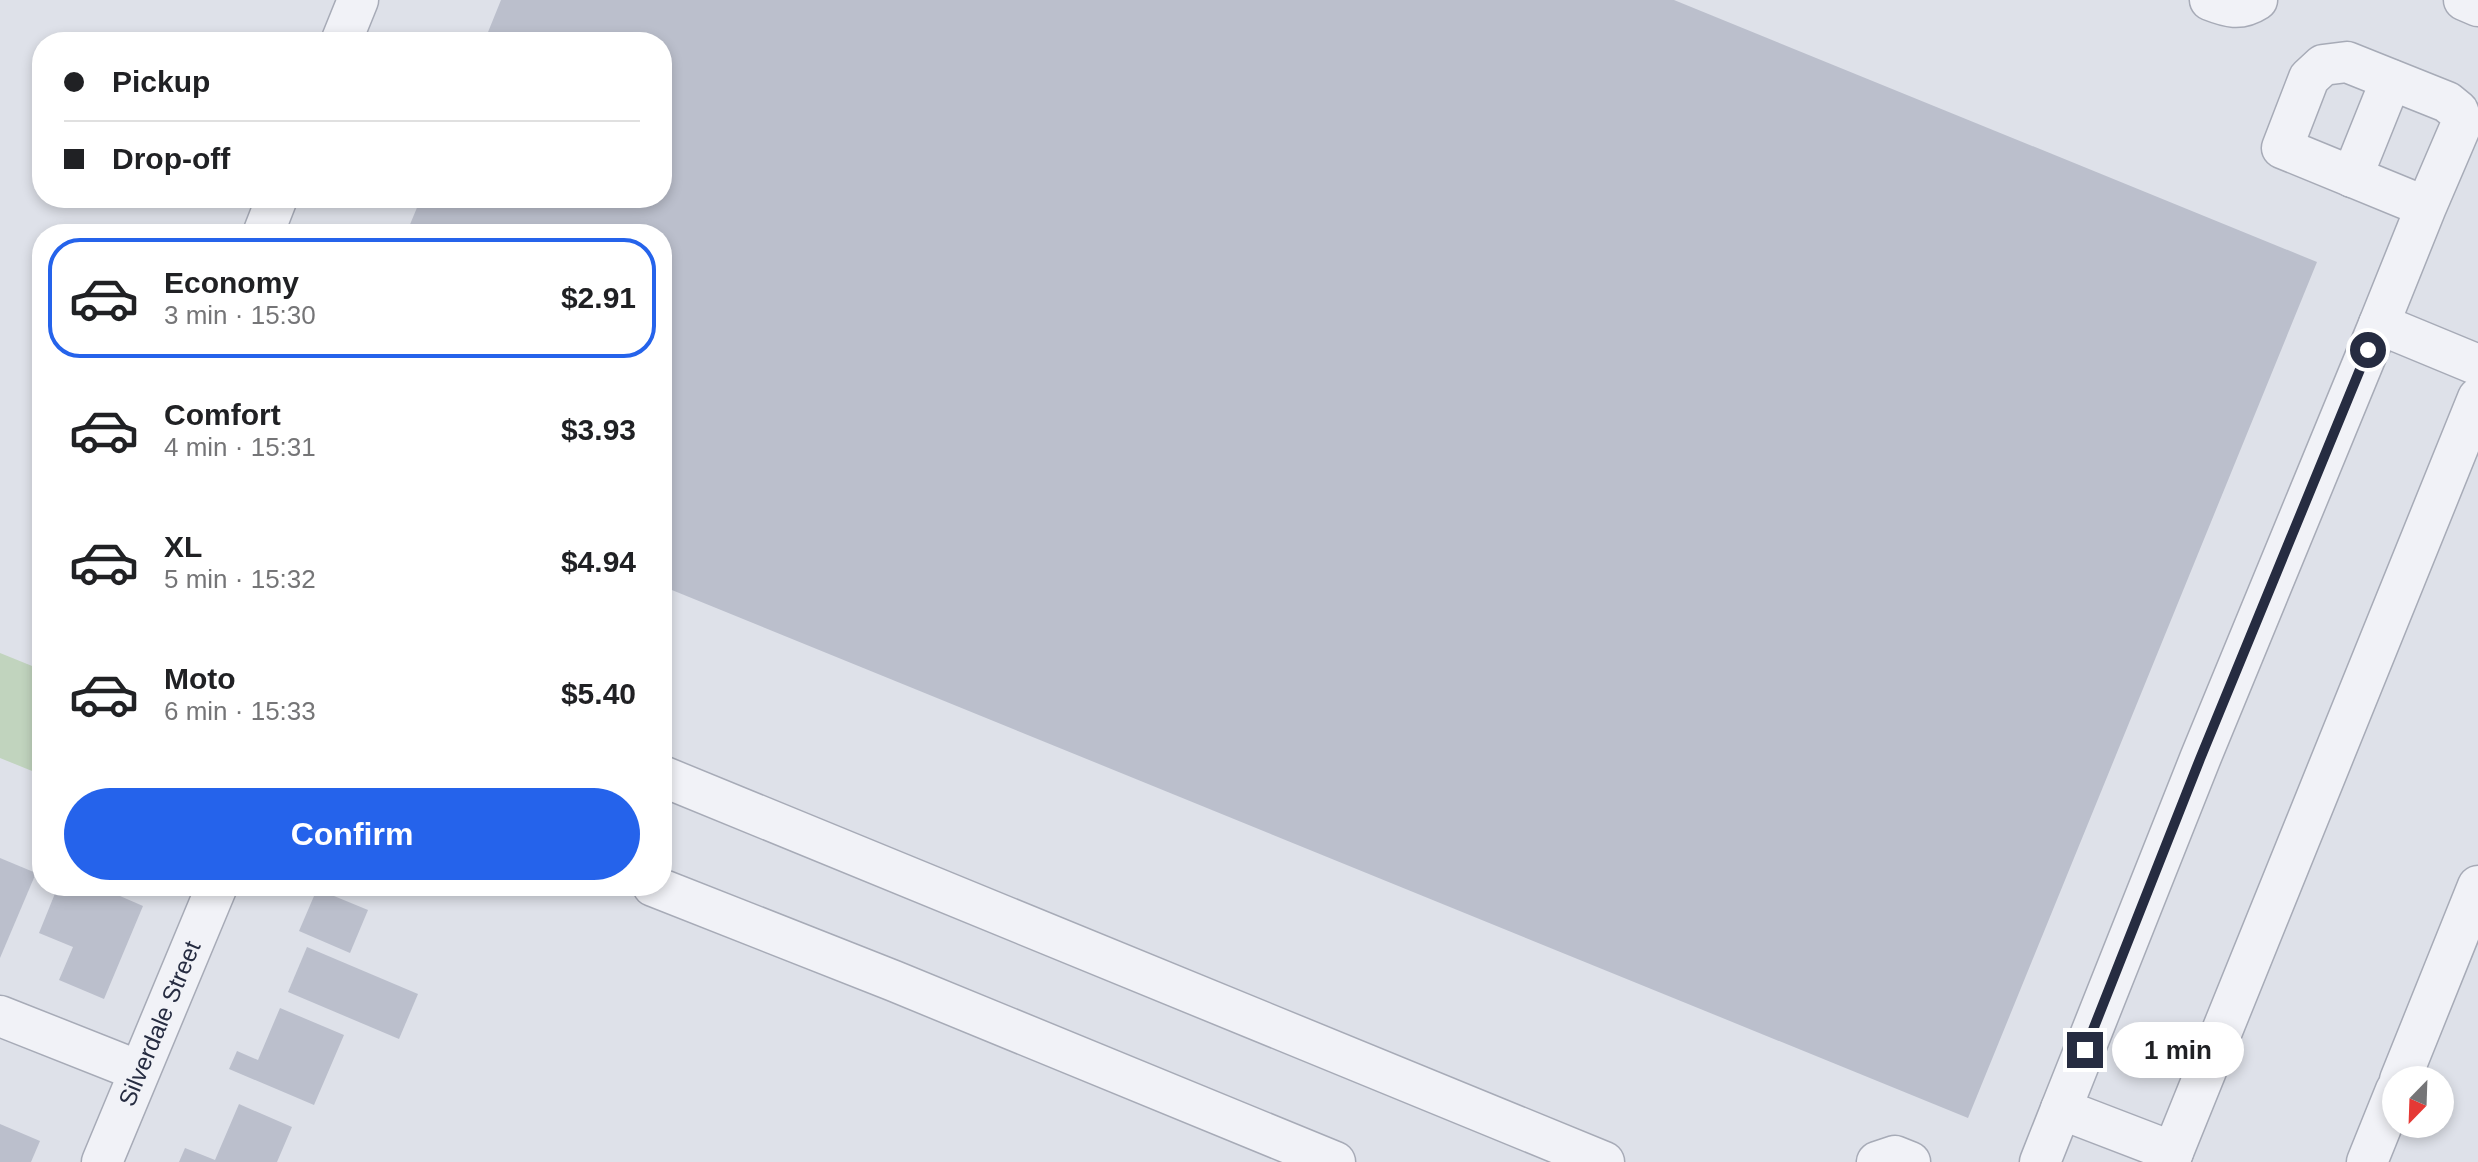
<!DOCTYPE html>
<html lang="en">
<head>
<meta charset="utf-8">
<style>
  :root { --surface:#fff; --page:#f6f6f6; --text:#202124; --muted:#757577; --line:#e0e0e0; --accent:#2563eb }
  body { margin:0; font-family:Helvetica,sans-serif; background:var(--page); color:var(--text); height:100vh; display:flex; flex-direction:column; font-size:30px; white-space:nowrap }
  * { box-sizing:border-box; margin:0 }
  p { font-size:26px; color:var(--muted) }
  .icon { flex:none; width:44px; height:44px; fill:none; stroke:currentColor; stroke-width:2; stroke-linecap:round; stroke-linejoin:round }
  .map { position:relative; flex:1; overflow:hidden }
  .panel { position:absolute; left:32px; top:224px; width:640px; height:672px; display:flex; flex-direction:column; background:var(--surface); border-radius:32px; box-shadow:0 4px 12px #0003 }
  .panel>* { flex:none }
  .top-card { position:absolute; left:32px; top:32px; width:640px; height:176px; border-radius:32px; box-shadow:0 4px 12px #0003; display:grid; align-content:center; height:176px; padding:0 32px; background:var(--surface) }
  .needle { width:52px; rotate:203deg }
  .tools { position:absolute; left:2382px; top:1066px; display:grid; gap:16px }
  .tools a { display:grid; place-items:center; width:72px; height:72px; border-radius:50%; background:var(--surface); box-shadow:0 4px 12px #0003; font-size:40px }
  .end { position:absolute; width:36px; height:36px; margin:-18px; border:10px solid #262c41; background:#fff; box-shadow:0 0 0 4px #fff }
  .from { border-radius:50% }
  .bubble { position:absolute; height:56px; border-radius:28px; background:var(--surface); box-shadow:0 4px 12px #0003; font-size:26px; font-weight:700; line-height:56px; text-align:center }
  .top-card b { display:flex; align-items:center; gap:28px; height:76px; font-size:30px }
  .top-card b+b { border-top:2px solid var(--line) }
  .top-card i { width:20px; height:20px; background:var(--text) }
  ul { padding:14px 0 0; list-style:none }
  li { display:flex; align-items:center; gap:24px; height:120px; margin:0 16px 12px; padding:0 16px; border:4px solid transparent; border-radius:32px }
  li div { flex:1 }
  li b { display:block; font-size:30px }
  li em { font-style:normal; font-weight:700 }
  li.on { border-color:var(--accent) }
  li>.icon { width:72px; height:72px; stroke-width:1.5 }
  .cta { display:flex; gap:16px; margin-top:auto; padding:16px 32px }
  .cta a { flex:1; height:92px; border-radius:48px; background:var(--accent); color:#fff; font-size:32px; font-weight:700; line-height:92px; text-align:center }
  .map>svg:first-child { display:block }
</style>
</head>
<body>
<div class="map">
<svg width="2478" height="1162" viewBox="0 0 2478 1162">
  <rect width="100%" height="100%" fill="#dee1e9"/>
  <polygon fill="#c1d4be" points="0,653 42,670 42,775 0,758"/>
  <g fill="#bbbfcc">
    <polygon points="501,0 1674,0 2317,262 1968,1118 662,586 662,234 406,234 421,198 662,198 662,42 484,42"/>
    <polygon points="0,858 36,873 0,958"/>
    <polygon points="58,886 97,886 143,906 104,999 59,980 73,947 39,933"/>
    <polygon points="317,889 368,910 350,953 299,931"/>
    <polygon points="307,947 418,994 399,1039 288,992"/>
    <polygon points="280,1008 344,1035 314,1105 229,1069 237,1051 258,1060"/>
    <polygon points="239,1104 292,1127 277,1162 179,1162 185,1148 215,1160"/>
    <polygon points="0,1124 40,1141 31,1162 0,1162"/>
  </g>
  <g fill="none" stroke-linecap="round" stroke-linejoin="round">
    <defs>
      <g id="minor">
        <path d="M2210,0C2228,7 2240,11 2257,0"/>
        <polyline points="2464,0 2478,6"/>
        <polyline points="341,42 358,0"/>
        <polyline points="2352,177 2391,80"/>
        <polyline points="263,234 277,198"/>
        <polyline points="2379,324 2426,207 2282,148 2309,78 2323,65 2347,62 2447,102 2458,111 2462,123 2426,207"/>
        <polyline points="662,776 1604,1162"/>
        <polyline points="653,886 894,981 1335,1162"/>
        <polyline points="0,1016 139,1071"/>
        <polyline points="2400,1080 2478,886"/>
        <polyline points="2173,1152 2061,1109 2200,759 2379,324 2478,365"/>
        <path id="s1" d="M102,1162L217,886"/>
        <polyline points="1877,1162 1895,1156 1910,1162"/>
        <polyline points="2040,1162 2061,1109"/>
        <polyline points="2169,1162 2478,398"/>
        <polyline points="2367,1162 2396,1090"/>
      </g>
    </defs>
    <use href="#minor" stroke="#a7abb7" stroke-width="43"/>
    <use href="#minor" stroke="#f1f2f7" stroke-width="40"/>
  </g>
  <g fill="none" stroke-linecap="round" stroke-linejoin="round">
    <polyline stroke="#262c41" stroke-width="10" points="2085,1050 2200,759 2368,350"/>
  </g>
  <g text-anchor="middle" stroke-width="6" stroke-linejoin="round" paint-order="stroke">
    <g font-size="24" fill="#262c41" stroke="#eef0f6">
      <text dy="8" stroke="none"><textPath href="#s1" startOffset="150">Silverdale Street</textPath></text>
    </g>
  </g>
</svg>
<div class="tools">
<a><svg class="needle" viewBox="-14 -14 28 28"><path d="M0-13l5 13h-10z" fill="#e53935"/><path d="M0 13l5-13h-10z" fill="#757577"/></svg></a>
</div>
<i class="end from" style="left:2368px;top:350px"></i>
<i class="end" style="left:2085px;top:1050px"></i>
<div class="bubble" style="left:2112px;top:1022px;width:132px">1 min</div>
<div class="top-card">
<b><i class="from"></i>Pickup</b>
<b><i></i>Drop-off</b>
</div>
<section class="panel">
<ul>
<li class="on"><svg class="icon" aria-label="car" viewBox="0 0 24 24"><path d="M5 17H2v-5l4-1 3-4h7l3 4 3 1v5h-3M9 17h6M6 11h13"/><circle cx="7" cy="17" r="2"/><circle cx="17" cy="17" r="2"/></svg><div><b>Economy</b><p>3 min · 15:30</p></div><em>$2.91</em></li>
<li><svg class="icon" aria-label="car" viewBox="0 0 24 24"><path d="M5 17H2v-5l4-1 3-4h7l3 4 3 1v5h-3M9 17h6M6 11h13"/><circle cx="7" cy="17" r="2"/><circle cx="17" cy="17" r="2"/></svg><div><b>Comfort</b><p>4 min · 15:31</p></div><em>$3.93</em></li>
<li><svg class="icon" aria-label="car" viewBox="0 0 24 24"><path d="M5 17H2v-5l4-1 3-4h7l3 4 3 1v5h-3M9 17h6M6 11h13"/><circle cx="7" cy="17" r="2"/><circle cx="17" cy="17" r="2"/></svg><div><b>XL</b><p>5 min · 15:32</p></div><em>$4.94</em></li>
<li><svg class="icon" aria-label="car" viewBox="0 0 24 24"><path d="M5 17H2v-5l4-1 3-4h7l3 4 3 1v5h-3M9 17h6M6 11h13"/><circle cx="7" cy="17" r="2"/><circle cx="17" cy="17" r="2"/></svg><div><b>Moto</b><p>6 min · 15:33</p></div><em>$5.40</em></li>
</ul>
<div class="cta"><a>Confirm</a></div>
</section>
</div>
</body>
</html>
